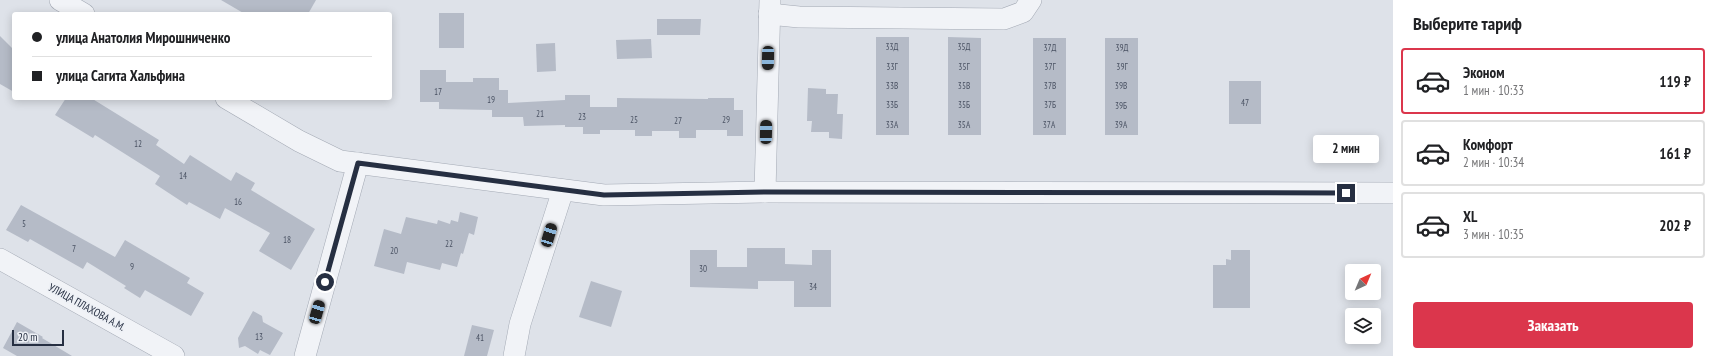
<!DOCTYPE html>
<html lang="ru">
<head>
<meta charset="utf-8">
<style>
  :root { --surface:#fff; --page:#f6f6f6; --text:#202124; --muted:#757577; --line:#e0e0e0; --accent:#db364c }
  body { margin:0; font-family:"PT Sans Narrow",sans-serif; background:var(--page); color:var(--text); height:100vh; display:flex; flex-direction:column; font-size:15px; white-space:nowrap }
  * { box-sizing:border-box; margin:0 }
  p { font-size:13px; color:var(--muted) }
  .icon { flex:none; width:22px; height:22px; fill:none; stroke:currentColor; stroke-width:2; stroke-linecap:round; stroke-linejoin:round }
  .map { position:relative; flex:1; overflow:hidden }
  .drawer { display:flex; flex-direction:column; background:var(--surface); width:320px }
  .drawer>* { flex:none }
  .banner { position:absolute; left:12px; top:12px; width:380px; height:88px; border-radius:4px; box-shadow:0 2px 10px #0003; display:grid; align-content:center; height:88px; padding:0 20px; background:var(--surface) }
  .needle { width:26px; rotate:44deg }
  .buttons { position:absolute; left:1345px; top:264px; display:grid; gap:8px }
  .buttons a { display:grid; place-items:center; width:36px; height:36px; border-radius:4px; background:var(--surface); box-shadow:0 2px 10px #0003; font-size:20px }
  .scale { position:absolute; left:12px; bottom:10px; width:52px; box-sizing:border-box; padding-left:4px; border:2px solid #262f42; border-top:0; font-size:11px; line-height:14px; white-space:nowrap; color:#262f42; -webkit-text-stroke:3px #eef1f6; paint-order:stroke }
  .end { position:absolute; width:18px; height:18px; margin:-9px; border:5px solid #262f42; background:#fff; box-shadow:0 0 0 2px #fff }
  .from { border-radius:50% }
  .bubble { position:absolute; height:28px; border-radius:4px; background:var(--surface); box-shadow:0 2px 10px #0003; font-size:13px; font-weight:600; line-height:28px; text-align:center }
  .car { position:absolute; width:12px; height:24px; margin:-12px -6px; border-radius:5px; box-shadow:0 0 3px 1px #0007; background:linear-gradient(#222 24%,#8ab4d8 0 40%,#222 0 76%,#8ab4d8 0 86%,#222 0) }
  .banner b { display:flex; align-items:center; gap:14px; height:38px; font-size:15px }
  .banner b+b { border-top:1px solid var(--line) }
  .banner i { width:10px; height:10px; background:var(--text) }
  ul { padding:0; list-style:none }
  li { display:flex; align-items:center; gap:12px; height:66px; margin:0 8px 6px; padding:0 12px; border:2px solid var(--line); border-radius:4px }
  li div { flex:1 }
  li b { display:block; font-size:15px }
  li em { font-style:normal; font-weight:600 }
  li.on { border-color:var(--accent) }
  li>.icon { width:36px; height:36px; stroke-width:1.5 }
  h2 { padding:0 20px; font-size:18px; line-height:48px }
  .action { display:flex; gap:8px; margin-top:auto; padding:8px 20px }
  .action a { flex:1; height:46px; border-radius:4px; background:var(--accent); color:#fff; font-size:16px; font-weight:600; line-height:46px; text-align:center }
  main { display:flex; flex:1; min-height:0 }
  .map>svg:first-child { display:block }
</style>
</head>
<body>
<main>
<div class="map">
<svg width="1393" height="356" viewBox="0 0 1393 356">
  <rect width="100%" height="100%" fill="#dee2e9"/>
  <g fill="#b5bbc7">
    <polygon points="221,0 316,0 308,14 245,14"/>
    <rect x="439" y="13" width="25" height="35"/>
    <polygon points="657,19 701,19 700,35 657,35"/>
    <polygon points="0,36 14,50 14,92 0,84"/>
    <rect x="876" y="37" width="33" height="98"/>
    <polygon points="948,37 981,38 981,135 948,135"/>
    <rect x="1033" y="38" width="33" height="97"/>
    <rect x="1105" y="38" width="33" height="97"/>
    <polygon points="651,39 652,58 617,59 616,40"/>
    <polygon points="555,43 556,71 537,72 536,44"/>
    <polygon points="420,70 446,70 446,82 473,82 473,78 499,78 499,90 508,90 508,103 565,100 565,95 590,95 590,107 617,107 617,98 708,99 708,98 734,98 734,110 743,110 743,136 727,136 727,130 696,130 696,138 679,138 679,131 652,131 652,136 635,136 635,130 600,130 600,134 583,134 583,127 565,127 565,125 524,126 523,117 492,117 492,110 439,109 439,102 420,102"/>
    <rect x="1229" y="81" width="32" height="43"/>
    <polygon points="808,88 826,89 826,94 838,94 837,114 843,114 842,139 829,138 829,132 811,132 812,121 807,121"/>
    <polygon points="66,98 91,98 159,140 156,145 184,164 190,155 231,181 236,172 255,183 251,190 315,229 291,270 259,251 270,233 225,208 220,219 189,202 187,205 155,184 160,176 95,135 93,138 55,115"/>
    <polygon points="21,205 115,257 125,240 190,278 187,283 204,293 191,316 145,290 140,298 124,288 126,286 87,262 83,269 30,239 28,242 6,230"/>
    <polygon points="460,212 478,217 474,235 469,233 463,254 461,253 457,267 442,263 440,270 407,262 404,274 374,266 384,229 401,234 406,217 437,224 438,220 450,224 451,220 458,222"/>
    <polygon points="747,248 785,248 785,264 812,265 812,250 831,250 831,307 794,307 794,281 758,281 758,289 690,287 690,250 717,250 717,267 747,267"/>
    <polygon points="1231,250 1250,250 1250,308 1213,308 1213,265 1226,265 1226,259 1231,260"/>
    <polygon points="591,281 622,291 611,327 579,317"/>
    <polygon points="253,311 262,316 263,322 283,333 270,355 260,350 258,354 245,346 239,348 238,338"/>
    <polygon points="17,322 43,337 42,338 72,356 17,356 3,348"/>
    <polygon points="472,325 494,330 487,356 464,356"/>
  </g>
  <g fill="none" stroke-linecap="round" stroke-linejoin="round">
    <defs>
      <g id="minor">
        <polyline points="60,0 84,14"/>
        <polyline points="769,14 799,17 1004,19 1023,12 1031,0"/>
        <polyline points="226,98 299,141 340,161 604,195 765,192 1393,193"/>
        <polyline points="765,192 770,0"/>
        <polyline points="0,259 174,356"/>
        <polyline points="305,356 358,163"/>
        <polyline points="514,356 520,324 563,190"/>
      </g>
    </defs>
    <use href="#minor" stroke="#a3a9b4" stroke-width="22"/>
    <use href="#minor" stroke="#f1f3f7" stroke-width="21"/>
  </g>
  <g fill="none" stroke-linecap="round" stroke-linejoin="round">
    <polyline stroke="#262f42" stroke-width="5" points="325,282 358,163 604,195 765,192 1346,193"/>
  </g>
  <g text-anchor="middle" stroke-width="3.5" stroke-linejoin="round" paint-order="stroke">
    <g font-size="9" fill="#4a5263">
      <text x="892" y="50">33Д</text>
      <text x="964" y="50">35Д</text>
      <text x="1050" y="51">37Д</text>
      <text x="1122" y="51">39Д</text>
      <text x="892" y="70">33Г</text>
      <text x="964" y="70">35Г</text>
      <text x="1050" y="70">37Г</text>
      <text x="1122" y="70">39Г</text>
      <text x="892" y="89">33В</text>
      <text x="964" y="89">35В</text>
      <text x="1050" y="89">37В</text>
      <text x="1121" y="89">39В</text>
      <text x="438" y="95">17</text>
      <text x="491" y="103">19</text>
      <text x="1245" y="106">47</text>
      <text x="892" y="108">33Б</text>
      <text x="964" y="108">35Б</text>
      <text x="1050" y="108">37Б</text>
      <text x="1121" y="109">39Б</text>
      <text x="540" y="117">21</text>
      <text x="582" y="120">23</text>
      <text x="634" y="123">25</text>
      <text x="726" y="123">29</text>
      <text x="678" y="124">27</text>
      <text x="892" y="128">33А</text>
      <text x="964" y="128">35А</text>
      <text x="1049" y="128">37А</text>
      <text x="1121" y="128">39А</text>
      <text x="138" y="147">12</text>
      <text x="183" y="179">14</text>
      <text x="238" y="205">16</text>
      <text x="24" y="227">5</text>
      <text x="287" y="243">18</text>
      <text x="449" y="247">22</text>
      <text x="74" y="252">7</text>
      <text x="394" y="254">20</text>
      <text x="132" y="270">9</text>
      <text x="703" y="272">30</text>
      <text x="813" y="290">34</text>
      <text x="259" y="340">13</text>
      <text x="480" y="341">41</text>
    </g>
    <g font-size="11" fill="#262f42" stroke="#eef1f6">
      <text transform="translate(87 307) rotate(29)" y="4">УЛИЦА ПЛАХОВА А.М.</text>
    </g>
  </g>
</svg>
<div class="buttons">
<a><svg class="needle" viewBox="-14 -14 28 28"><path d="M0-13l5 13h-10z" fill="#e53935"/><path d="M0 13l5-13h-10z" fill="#757577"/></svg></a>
<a><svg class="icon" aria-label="layers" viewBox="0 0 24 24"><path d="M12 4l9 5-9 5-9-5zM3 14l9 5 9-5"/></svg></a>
</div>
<div class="scale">20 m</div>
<i class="end from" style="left:325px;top:282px"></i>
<i class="end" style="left:1346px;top:193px"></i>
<div class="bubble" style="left:1313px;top:135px;width:66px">2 мин</div>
<i class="car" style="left:768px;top:58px;rotate:181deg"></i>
<i class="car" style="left:766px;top:132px;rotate:1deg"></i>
<i class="car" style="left:549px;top:235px;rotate:17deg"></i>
<i class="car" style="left:317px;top:312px;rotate:16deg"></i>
<div class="banner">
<b><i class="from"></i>улица Анатолия Мирошниченко</b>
<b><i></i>улица Сагита Хальфина</b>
</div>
</div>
<section class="drawer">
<h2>Выберите тариф</h2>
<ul>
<li class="on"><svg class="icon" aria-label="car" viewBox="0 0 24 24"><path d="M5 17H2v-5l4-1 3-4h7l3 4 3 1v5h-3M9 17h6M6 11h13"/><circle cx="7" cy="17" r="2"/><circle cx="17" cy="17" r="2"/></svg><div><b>Эконом</b><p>1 мин · 10:33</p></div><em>119 ₽</em></li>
<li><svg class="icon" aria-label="car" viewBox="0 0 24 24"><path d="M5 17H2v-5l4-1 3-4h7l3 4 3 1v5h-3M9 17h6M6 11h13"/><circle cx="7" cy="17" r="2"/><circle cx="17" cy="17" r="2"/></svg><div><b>Комфорт</b><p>2 мин · 10:34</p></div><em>161 ₽</em></li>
<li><svg class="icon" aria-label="car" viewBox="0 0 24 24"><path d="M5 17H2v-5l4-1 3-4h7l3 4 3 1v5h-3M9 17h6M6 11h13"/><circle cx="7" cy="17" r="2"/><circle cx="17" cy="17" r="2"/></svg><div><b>XL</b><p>3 мин · 10:35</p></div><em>202 ₽</em></li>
</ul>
<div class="action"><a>Заказать</a></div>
</section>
</main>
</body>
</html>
